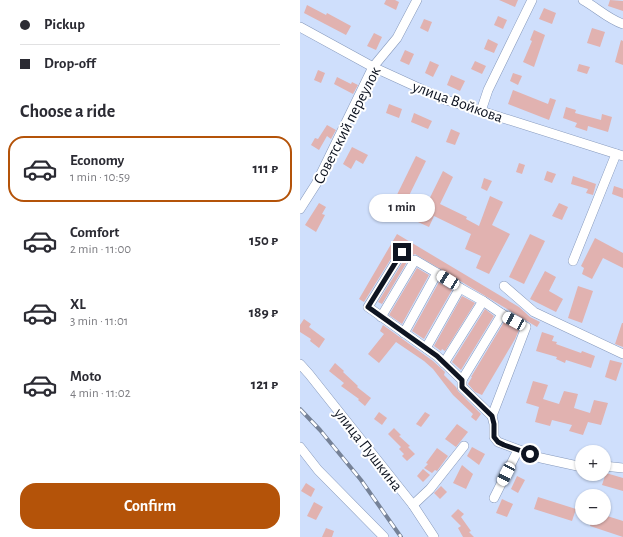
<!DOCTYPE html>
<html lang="en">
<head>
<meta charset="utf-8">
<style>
  :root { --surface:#fff; --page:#f2f2f3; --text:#2b2b33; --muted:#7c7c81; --line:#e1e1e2; --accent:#b45309 }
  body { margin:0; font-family:"Alegreya Sans",sans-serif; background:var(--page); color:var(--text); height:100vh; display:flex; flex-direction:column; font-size:15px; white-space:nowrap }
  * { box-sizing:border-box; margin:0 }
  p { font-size:13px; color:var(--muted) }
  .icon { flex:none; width:22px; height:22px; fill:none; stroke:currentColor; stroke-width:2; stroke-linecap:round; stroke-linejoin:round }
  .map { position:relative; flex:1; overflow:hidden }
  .side { display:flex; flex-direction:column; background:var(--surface); width:300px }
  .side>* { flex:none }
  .guide { display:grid; align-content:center; height:88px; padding:0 20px; background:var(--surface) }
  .buttons { position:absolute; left:275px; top:445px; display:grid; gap:8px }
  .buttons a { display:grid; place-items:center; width:36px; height:36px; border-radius:50%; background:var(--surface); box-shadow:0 1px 3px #0004; font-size:20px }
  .end { position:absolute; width:18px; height:18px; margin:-9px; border:5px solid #0e1421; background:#fff; box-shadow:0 0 0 2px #fff }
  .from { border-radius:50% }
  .bubble { position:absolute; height:28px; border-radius:14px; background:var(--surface); box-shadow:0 1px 3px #0004; font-size:13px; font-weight:700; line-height:28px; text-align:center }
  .car { position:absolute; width:12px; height:24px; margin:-12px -6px; border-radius:5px; box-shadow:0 0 3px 1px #0007; background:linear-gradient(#fff 24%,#345 0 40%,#fff 0 76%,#345 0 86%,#fff 0) }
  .guide b { display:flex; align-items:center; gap:14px; height:38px; font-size:15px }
  .guide b+b { border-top:1px solid var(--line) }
  .guide i { width:10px; height:10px; background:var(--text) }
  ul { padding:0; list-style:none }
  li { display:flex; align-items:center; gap:12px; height:66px; margin:0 8px 6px; padding:0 12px; border:2px solid transparent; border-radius:16px }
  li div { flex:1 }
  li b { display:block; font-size:15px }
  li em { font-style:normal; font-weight:700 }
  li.selected { border-color:var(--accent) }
  li>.icon { width:36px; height:36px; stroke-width:1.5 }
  h2 { padding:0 20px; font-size:18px; line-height:48px }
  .primary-button { display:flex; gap:8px; margin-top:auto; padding:8px 20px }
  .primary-button a { flex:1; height:46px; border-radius:16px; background:var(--accent); color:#fff; font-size:16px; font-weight:700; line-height:46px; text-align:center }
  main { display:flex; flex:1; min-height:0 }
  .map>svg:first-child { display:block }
</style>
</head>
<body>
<main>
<section class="side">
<div class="guide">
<b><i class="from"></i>Pickup</b>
<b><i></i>Drop-off</b>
</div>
<h2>Choose a ride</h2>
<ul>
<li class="selected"><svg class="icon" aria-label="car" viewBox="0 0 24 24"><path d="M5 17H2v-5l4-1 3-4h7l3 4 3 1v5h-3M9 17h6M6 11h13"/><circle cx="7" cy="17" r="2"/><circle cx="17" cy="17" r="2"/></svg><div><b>Economy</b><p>1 min · 10:59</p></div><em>111 ₽</em></li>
<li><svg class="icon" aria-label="car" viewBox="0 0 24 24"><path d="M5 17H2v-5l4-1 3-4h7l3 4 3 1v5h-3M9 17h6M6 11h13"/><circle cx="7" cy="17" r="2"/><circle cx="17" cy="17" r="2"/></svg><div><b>Comfort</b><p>2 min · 11:00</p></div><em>150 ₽</em></li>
<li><svg class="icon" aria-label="car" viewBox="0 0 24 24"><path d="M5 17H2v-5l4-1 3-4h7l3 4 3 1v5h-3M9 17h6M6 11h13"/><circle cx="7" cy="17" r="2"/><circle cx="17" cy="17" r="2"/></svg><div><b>XL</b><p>3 min · 11:01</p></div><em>189 ₽</em></li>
<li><svg class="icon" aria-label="car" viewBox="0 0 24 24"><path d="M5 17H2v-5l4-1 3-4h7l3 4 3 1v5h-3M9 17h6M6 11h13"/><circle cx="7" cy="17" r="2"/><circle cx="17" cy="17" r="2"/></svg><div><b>Moto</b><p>4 min · 11:02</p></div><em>121 ₽</em></li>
</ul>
<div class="primary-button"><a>Confirm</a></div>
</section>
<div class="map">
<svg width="323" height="537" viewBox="0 0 323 537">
  <rect width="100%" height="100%" fill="#cfdffc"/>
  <g fill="#e1b2b0">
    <polygon points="86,0 95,0 99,2 96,10 84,4"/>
    <polygon points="199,0 218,0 215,7"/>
    <polygon points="310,0 323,1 323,11 308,6"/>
    <polygon points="7,5 26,15 27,13 51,26 46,35 4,13"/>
    <polygon points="244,8 256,13 252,24 239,19"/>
    <polygon points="198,16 207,20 203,29 194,25"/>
    <polygon points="124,19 132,22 128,32 120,28"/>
    <polygon points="292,28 305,32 300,47 287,43"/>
    <polygon points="234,30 245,35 234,67 223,62 232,41 230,40"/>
    <polygon points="74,33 82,37 76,50 67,46"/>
    <polygon points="188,39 198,44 194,53 184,49"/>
    <polygon points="321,40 323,41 323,65 315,62"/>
    <polygon points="105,50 114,54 109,65 100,61"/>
    <polygon points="130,61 139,65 133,77 125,73"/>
    <polygon points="175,61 186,66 182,74 171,69"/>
    <polygon points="279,64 290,67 287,74 277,71"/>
    <polygon points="18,70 25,73 21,83 14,80"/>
    <polygon points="213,73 222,76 218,85 210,81"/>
    <polygon points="151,75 165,81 160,91 147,85"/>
    <polygon points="37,77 51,84 52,82 58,85 53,94 34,84"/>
    <polygon points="213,90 248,104 250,98 256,100 249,120 208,104"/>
    <polygon points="89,104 102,109 99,118 86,113"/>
    <polygon points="266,107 276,110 275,113 301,120 302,114 312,117 308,132 288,126 287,131 275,127 277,123 263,118"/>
    <polygon points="114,113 132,121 128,129 111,122"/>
    <polygon points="27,125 36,130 31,139 27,136 19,150 11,145 15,138 18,139"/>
    <polygon points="151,129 160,133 155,145 146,142"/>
    <polygon points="52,147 68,155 63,164 56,160 51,169 43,164"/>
    <polygon points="116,156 126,161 100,214 90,209"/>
    <polygon points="219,163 225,165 222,174 216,172"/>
    <polygon points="143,171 153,177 140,204 167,217 166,219 179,226 190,196 203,202 192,225 210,234 189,274 176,268 181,256 165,249 171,234 134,216 129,227 118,222"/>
    <polygon points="247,171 256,174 252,183 244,180"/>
    <polygon points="273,176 296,184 293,195 286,193 288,189 271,184"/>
    <polygon points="184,178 192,181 187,191 181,188"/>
    <polygon points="314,186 323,189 323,198 312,194"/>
    <polygon points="19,203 26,207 22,214 25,215 16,232 5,225"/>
    <polygon points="259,203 268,207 262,220 252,216"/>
    <polygon points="97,234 219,307 230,317 240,322 237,327 115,254 110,257 82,304 78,302 107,255 107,249 103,246 97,249 64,302 59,299"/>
    <polygon points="230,234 245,241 224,284 209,277"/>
    <polygon points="295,238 323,253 323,268 303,258 292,279 282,274 284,268 281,266"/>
    <polygon points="117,268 129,275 102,324 89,315"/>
    <polygon points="245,271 256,277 249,291 263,299 256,312 230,299"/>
    <polygon points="139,282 152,290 124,339 112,331"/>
    <polygon points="278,286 293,291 282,323 268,318"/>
    <polygon points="162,296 175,303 145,351 142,349 141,351 134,346"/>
    <polygon points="185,309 194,316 161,370 152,362"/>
    <polygon points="4,319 11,324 9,327 25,339 19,348 10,341 11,339 0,332 0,325"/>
    <polygon points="204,322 219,330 215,339 182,395 175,392 168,384 172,377 171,377"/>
    <polygon points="322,323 323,323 323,347 315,344"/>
    <polygon points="83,325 133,361 145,372 144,375 156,387 158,391 181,414 176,421 171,417 173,414 153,395 133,369 124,361 96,342 79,363 68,354 84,334 80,331"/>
    <polygon points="242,332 254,336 252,341 257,342 256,344 281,353 282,351 295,356 291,368 266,360 265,363 256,359 257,357 236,351"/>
    <polygon points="310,360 322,363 316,381 305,377"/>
    <polygon points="35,363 44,371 43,372 58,386 57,387 71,398 65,406 58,400 59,399 41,386 44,383 29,371"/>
    <polygon points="233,381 248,385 243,399 259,404 264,391 278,394 274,408 290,413 294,400 308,403 301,425 288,422 283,435 269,431 272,425 252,420 250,426 235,422 239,407 226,403"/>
    <polygon points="79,412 87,418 82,425 74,419"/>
    <polygon points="125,412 130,415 121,427 116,424"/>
    <polygon points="157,424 168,432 156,447 145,439"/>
    <polygon points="94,428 101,435 99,436 110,446 108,447 115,454 107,461 102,456 104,454 99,449 101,447 88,434"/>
    <polygon points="172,447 185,454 179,465 167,456"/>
    <polygon points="137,448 148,456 137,471 135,470 132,473 124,468 128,464 126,463"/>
    <polygon points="162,465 173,474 166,489 153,483"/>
    <polygon points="123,469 130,475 123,482 117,476"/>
    <polygon points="306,473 323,478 323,491 302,485"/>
    <polygon points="217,476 225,480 218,493 211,489"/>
    <polygon points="6,483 15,489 11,497 1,491"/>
    <polygon points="141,486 147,492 140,499 134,493"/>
    <polygon points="238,497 276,509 272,521 234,509"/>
    <polygon points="202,499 213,504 207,517 196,513"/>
    <polygon points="14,502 23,507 16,520 7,516"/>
    <polygon points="158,509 164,514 161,517 171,531 169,532 174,537 163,537 158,528 161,526 151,516"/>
    <polygon points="304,515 323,521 323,537 290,526 292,518 304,518"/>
    <polygon points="26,528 34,531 32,537 22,537"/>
  </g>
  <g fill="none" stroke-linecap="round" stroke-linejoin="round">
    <defs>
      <g id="minor">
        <path d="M283,0C296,7 308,19 323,24"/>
        <polyline points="0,27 73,67 143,99 323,156"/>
        <polyline points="181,111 188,90 232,0"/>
        <polyline points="0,209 16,184 73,67 97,38 117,0"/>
        <polyline points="102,252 68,307 137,356 162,380 162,387 192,416 194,424 194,437 198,442 241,458 282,467"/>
        <polyline points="273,261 316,154"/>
        <polyline points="204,286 234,312 323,354"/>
        <polyline points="81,317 115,260 137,273"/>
        <polyline points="104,333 137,273 160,288"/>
        <polyline points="126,348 160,288 183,301"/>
        <polyline points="144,363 183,301 202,314"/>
        <polyline points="0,364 9,374 113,505 134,537"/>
        <polyline points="162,380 202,314 226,327 192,416"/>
        <polyline points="0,447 18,470 84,537"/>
        <polyline points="304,466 323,468"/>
        <polyline points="194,498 218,450"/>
        <polyline points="113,505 130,489 164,446"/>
      </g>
    </defs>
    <use href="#minor" stroke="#8699bc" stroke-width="10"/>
    <use href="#minor" stroke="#fff" stroke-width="9"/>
    <defs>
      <polyline id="rail" points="0,409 20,430 61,480 101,537"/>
    </defs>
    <use href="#rail" stroke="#768297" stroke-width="4"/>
    <use href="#rail" stroke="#fff" stroke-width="2.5" stroke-dasharray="8" stroke-linecap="butt"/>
  </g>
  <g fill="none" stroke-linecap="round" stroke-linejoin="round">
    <polyline stroke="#0e1421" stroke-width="5" points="102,252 68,307 137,356 162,380 162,387 192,416 194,424 194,437 198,442 204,445 230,454"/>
  </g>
  <g text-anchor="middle" stroke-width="4" stroke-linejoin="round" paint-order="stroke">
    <g font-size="16" fill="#0e1421" stroke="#fff">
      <text transform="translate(158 101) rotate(20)" y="6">улица Войкова</text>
      <text transform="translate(46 125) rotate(-63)" y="6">Советский переулок</text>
      <text transform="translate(69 449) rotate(52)" y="6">улица Пушкина</text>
    </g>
  </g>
</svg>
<div class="buttons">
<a>+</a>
<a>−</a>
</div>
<i class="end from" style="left:230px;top:454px"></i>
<i class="end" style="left:102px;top:252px"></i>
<div class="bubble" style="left:69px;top:194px;width:66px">1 min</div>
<i class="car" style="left:148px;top:280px;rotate:302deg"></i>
<i class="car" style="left:214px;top:321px;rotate:298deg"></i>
<i class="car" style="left:206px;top:474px;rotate:207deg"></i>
</div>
</main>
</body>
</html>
